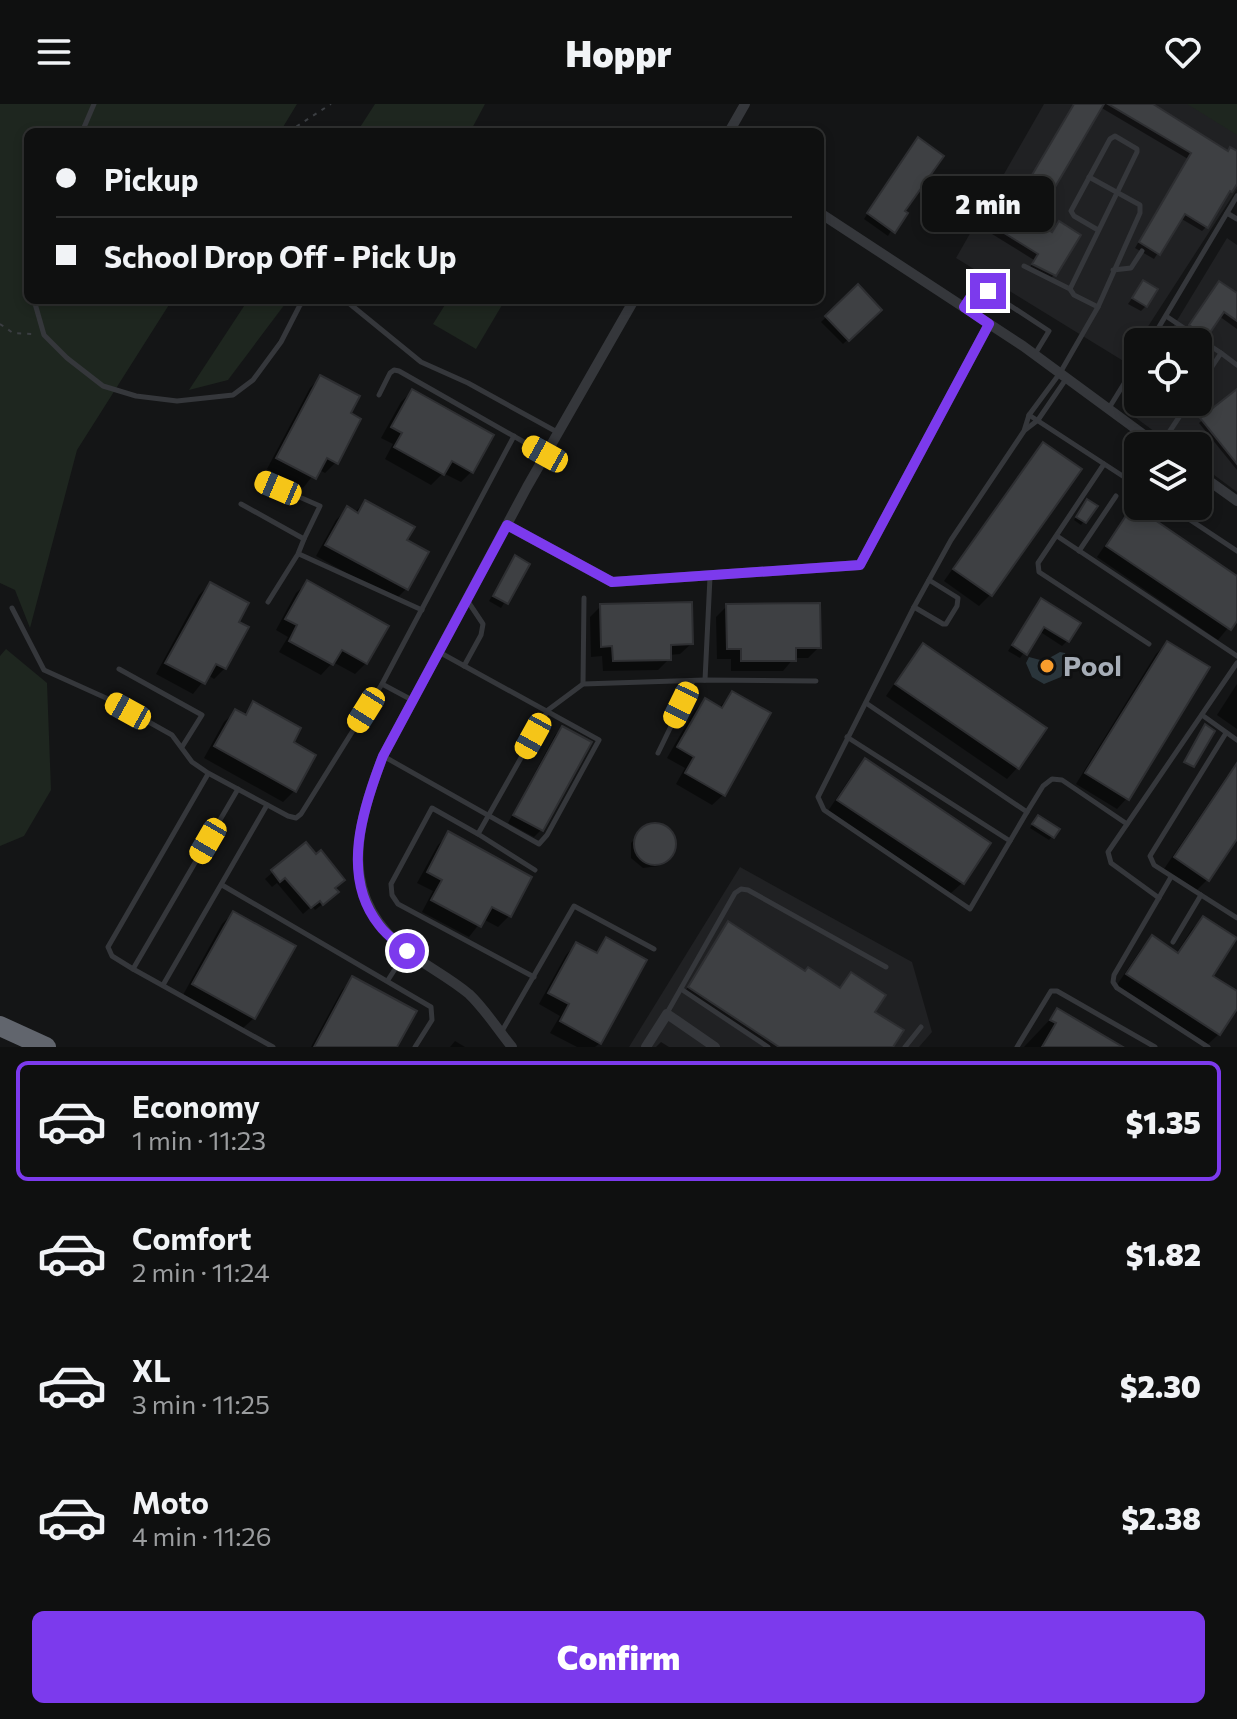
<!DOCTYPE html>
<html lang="en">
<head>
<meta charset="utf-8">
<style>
  :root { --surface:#0f1010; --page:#181919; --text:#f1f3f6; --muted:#9b9d9f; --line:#2f3030; --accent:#7c3aed }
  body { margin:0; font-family:Commissioner,sans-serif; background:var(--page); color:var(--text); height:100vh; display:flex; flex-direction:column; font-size:30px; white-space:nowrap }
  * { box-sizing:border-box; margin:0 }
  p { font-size:26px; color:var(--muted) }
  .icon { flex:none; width:44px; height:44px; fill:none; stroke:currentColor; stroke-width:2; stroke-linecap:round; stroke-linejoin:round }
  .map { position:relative; height:943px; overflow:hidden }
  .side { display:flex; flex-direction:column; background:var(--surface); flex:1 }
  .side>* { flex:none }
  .guide { position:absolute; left:24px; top:24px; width:800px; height:176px; border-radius:12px; box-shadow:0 4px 12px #0003,0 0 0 2px var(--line); display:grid; align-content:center; height:176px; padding:0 32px; background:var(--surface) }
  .tools { position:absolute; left:1124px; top:224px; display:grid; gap:16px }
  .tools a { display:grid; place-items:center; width:88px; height:88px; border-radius:12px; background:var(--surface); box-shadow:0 4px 12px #0003,0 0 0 2px var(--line); font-size:40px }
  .end { position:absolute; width:36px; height:36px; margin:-18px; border:10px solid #7c3aed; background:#fff; box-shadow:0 0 0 4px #fff }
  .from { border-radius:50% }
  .bubble { position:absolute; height:56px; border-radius:12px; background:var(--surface); box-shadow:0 4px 12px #0003,0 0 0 2px var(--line); font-size:26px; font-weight:800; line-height:56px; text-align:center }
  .car { position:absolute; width:24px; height:48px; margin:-24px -12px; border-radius:10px; box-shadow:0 0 6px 2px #0007; background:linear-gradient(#f5c518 24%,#345 0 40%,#f5c518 0 76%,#345 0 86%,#f5c518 0) }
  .guide b { display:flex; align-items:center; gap:28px; height:76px; font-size:30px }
  .guide b+b { border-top:2px solid var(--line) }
  .guide i { width:20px; height:20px; background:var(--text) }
  ul { padding:14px 0 0; list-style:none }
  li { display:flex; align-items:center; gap:24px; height:120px; margin:0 16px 12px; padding:0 16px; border:4px solid transparent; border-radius:12px }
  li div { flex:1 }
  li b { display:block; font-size:30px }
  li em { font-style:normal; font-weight:800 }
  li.active { border-color:var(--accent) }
  li>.icon { width:72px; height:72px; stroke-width:1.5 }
  .primary-button { display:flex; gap:16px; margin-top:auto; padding:16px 32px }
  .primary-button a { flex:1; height:92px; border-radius:12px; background:var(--accent); color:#fff; font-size:32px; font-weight:800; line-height:92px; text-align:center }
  header { display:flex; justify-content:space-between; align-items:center; height:104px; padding:0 32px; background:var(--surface); font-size:36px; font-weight:800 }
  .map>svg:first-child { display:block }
</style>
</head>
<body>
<header><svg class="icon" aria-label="menu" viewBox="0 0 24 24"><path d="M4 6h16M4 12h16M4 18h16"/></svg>Hoppr<svg class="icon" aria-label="heart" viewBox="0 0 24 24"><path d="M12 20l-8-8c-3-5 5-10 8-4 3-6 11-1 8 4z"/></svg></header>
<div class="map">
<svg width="1237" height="943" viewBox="0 0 1237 943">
  <rect width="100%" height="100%" fill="#141516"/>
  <g fill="#202123">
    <polygon points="1044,0 1237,0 1237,85 1125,258 956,154"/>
    <polygon points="1227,134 1237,141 1237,388 1198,359 1198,342 1174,342 1124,305 1138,282 1138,298 1198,298 1198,238 1164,238"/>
    <polygon points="740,763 912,858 932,928 919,943 629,943"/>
  </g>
  <g fill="#1e261f">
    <polygon points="0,0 297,0 280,28 28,28 28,196 172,196 77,346 30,524 15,486 0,479"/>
    <polygon points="375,0 485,0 470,28 357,28"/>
    <polygon points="1187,0 1237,0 1237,31 1192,3"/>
    <polygon points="248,196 288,196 228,276 189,286"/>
    <polygon points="448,196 505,196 476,245 433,220"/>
    <polygon points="6,545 47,579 51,686 24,732 0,742 0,552"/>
  </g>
  <polygon fill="#2a353b" points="1060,548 1065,549 1068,560 1061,573 1044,580 1032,573 1026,559 1029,553 1044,557"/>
  <g fill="#0007">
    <polygon points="1074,0 1147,0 1227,49 1237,49 1237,74 1207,122 1202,127 1180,114 1154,155 1135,144 1188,55 1100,3 1032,118 1051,129 1059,119 1054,171 1049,176 1029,165 1034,156 992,130 1005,109 1012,105"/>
    <polygon points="913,41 902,107 888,132 864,115"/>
    <polygon points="1143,179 1146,202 1141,207 1128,200"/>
    <polygon points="858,183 879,206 843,240 821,218"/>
    <polygon points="1214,185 1237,192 1237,225 1219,212 1201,237 1186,227"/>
    <polygon points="1177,233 1180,236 1183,233 1191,238 1172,238"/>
    <polygon points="321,273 348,310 336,358 325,369 318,365 303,384 267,365 310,284"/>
    <polygon points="412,287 471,368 461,378 443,369 431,381 385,355 393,340 381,334 401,298"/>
    <polygon points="1237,287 1237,366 1199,319"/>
    <polygon points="1138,294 1138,298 1180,298 1169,313 1154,304 1151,308 1135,299"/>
    <polygon points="1044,340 1079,365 990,491 979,502 944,477 1033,351"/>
    <polygon points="365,398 405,437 426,449 406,485 395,496 316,452 336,416 347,405 354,409"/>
    <polygon points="1085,400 1095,402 1081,421 1074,416"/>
    <polygon points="1134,404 1237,474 1237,513 1218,536 1097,453 1123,415"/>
    <polygon points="516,454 528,461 501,504 489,497"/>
    <polygon points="307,479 366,559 355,570 333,558 321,571 279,548 288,533 276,526 296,489"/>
    <polygon points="210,480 237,518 225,564 214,575 208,571 193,590 156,570 199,491"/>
    <polygon points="1041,497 1067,537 1062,542 1039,527 1020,554 1008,547"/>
    <polygon points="601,502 691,540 680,550 669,551 669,555 658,566 603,567 602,552 591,553 590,513"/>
    <polygon points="727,502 819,543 808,554 794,554 783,567 731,567 731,555 717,555 716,513"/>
    <polygon points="1167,539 1127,694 1117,705 1076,680 1156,550"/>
    <polygon points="923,541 1044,625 1017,664 1007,675 886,592 913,552"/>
    <polygon points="1237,580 1237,625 1217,611"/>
    <polygon points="732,589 723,691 712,701 676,680 685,664 667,654 694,607 705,596 719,604"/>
    <polygon points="254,600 291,639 294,687 283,698 204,654 224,618 235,608 242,612"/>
    <polygon points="562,624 541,726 534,733 508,719 555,631"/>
    <polygon points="865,657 962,779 951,789 828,707 854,668"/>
    <polygon points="1237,662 1237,731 1207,776 1197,786 1164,765 1227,672"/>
    <polygon points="1035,717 1057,726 1049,736 1030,724"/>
    <polygon points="648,722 664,723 673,736 670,751 659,762 643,764 631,754 631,739"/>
    <polygon points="449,730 509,812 498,823 483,815 469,833 422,808 433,787 417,779 438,741"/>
    <polygon points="305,740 333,785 329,795 315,806 312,802 303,810 277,779 272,783 265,775"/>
    <polygon points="233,809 254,914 243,924 183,891 222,820"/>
    <polygon points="1203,814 1211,872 1237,889 1237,901 1219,930 1208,940 1117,881 1141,845 1152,834 1176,850 1192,825"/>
    <polygon points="728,819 804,869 839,886 851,870 891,943 767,943 684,889"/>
    <polygon points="606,836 600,939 595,943 577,943 550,929 560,912 539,900 566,851 576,840 594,850"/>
    <polygon points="353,875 395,943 311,943 342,886"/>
    <polygon points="1058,907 1119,943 1024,943"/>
    <polygon points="455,937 465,943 450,943"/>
    <polygon points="661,938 669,943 656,943"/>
  </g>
  <g fill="#3e4043" stroke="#2e2f32" stroke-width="2">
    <polygon points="1074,0 1104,0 1035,117 1052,128 1059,117 1081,131 1056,172 1032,160 1038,150 996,124 1010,102 1013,103"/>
    <polygon points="1108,0 1153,0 1228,47 1230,43 1237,47 1237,80 1232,88 1230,87 1208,124 1185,110 1160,151 1139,138 1191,49"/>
    <polygon points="918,33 944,52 905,107 908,109 895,129 867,109"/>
    <polygon points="1143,176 1158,185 1147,203 1132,194"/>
    <polygon points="1219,177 1237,189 1237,217 1224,208 1207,233 1189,221"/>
    <polygon points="858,180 882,206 849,237 825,212"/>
    <polygon points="320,271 360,292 351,309 361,315 338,360 327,354 316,375 276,354"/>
    <polygon points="412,285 494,331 473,369 452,357 444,371 394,343 402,329 391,323"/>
    <polygon points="1237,285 1237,360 1200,314"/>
    <polygon points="1155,298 1182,298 1175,310"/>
    <polygon points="1043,338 1082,365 992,492 953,465"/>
    <polygon points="1087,395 1098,402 1086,419 1076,413"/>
    <polygon points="365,396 415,423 407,436 429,448 408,486 325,441 347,402 358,409"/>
    <polygon points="1133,401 1237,472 1237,517 1231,526 1106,442"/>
    <polygon points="515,451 530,460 508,500 493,492"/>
    <polygon points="307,476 389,522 367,560 342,546 333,561 289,537 297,521 285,515"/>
    <polygon points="210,478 249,499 239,518 249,523 226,565 216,560 205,580 165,559"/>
    <polygon points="1041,494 1081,519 1069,538 1044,523 1027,551 1012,541"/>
    <polygon points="692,498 693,540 671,541 671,556 613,557 612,542 601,543 600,500"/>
    <polygon points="820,499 821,544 796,544 796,557 741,557 741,545 727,545 726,500"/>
    <polygon points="1167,537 1210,563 1129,696 1085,669"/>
    <polygon points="923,539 1047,624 1019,665 895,580"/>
    <polygon points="732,587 771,609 725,692 685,669 694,653 677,643 705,594 722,604"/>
    <polygon points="253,597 301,624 294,638 316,651 296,688 214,642 235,605 246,611"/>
    <polygon points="1205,620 1215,627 1194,663 1184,658"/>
    <polygon points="562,622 592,638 543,727 513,711"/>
    <polygon points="865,654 991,739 964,780 837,696"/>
    <polygon points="1237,659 1237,735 1209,777 1174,753"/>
    <polygon points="1038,711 1060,725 1054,734 1032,720"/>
    <circle cx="655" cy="740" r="21"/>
    <polygon points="448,727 532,773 511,813 492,803 481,823 431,796 442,776 427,768"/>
    <polygon points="306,738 316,750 321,746 345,776 335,784 339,788 323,801 320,797 311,804 285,774 280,778 271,766"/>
    <polygon points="233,807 296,842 255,915 192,880"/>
    <polygon points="1203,812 1237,834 1213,872 1237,887 1237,905 1220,931 1126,870 1152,831 1178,849"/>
    <polygon points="728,817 805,867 808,863 840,884 851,868 886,891 875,908 904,926 893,943 779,943 688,883"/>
    <polygon points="606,833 647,856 601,940 560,917 569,900 548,889 576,838 597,849"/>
    <polygon points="352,872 417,907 397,943 314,943"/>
    <polygon points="1057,904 1123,943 1042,943 1056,919 1050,916"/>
  </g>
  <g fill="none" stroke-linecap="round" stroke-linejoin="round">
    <g stroke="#3b3e42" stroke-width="2" stroke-dasharray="4 6" stroke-linecap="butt">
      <polyline points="288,28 331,0"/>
      <polyline points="0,220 13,229 32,230"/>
    </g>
    <g stroke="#35373b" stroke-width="5">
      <polyline points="82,28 94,0"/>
      <polyline points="1227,109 1237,115"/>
      <polyline points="1024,162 1070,185"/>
      <polyline points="28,165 28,177"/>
      <polyline points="1113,166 1131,164 1142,147"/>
      <polyline points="34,196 44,231 67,254 103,282 136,292 177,297 233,291 253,276 281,238 300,201 307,196"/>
      <polyline points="345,196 421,258 468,279 557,328"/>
      <polyline points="964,203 975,186 988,187 1049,227 1035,250"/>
      <polyline points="1098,203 1074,191 1070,185 1137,48 1137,45 1115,32 1110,35 1071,107 1074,112 1098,126"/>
      <polyline points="1166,212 1221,249"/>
      <polyline points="1150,238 1237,92"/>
      <polyline points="1198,284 1221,249 1237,261"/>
      <polyline points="379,291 390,269 394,266 399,267 545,350"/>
      <polyline points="1109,304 1138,257"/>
      <polyline points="1029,311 1138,382"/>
      <polyline points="1025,326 1038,316 1066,275"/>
      <polyline points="1160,342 1189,298"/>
      <polyline points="1104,360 1038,459 1039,468 1149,540"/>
      <polyline points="258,375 320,402 304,435"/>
      <polyline points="241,400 304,435 298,450 268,498"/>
      <polyline points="1169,402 1237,447"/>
      <polyline points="1057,432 1237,552"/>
      <polyline points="1079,447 1116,392"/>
      <polyline points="299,450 422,506"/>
      <polyline points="914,503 943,520 946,520 957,502 958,494 929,476"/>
      <polyline points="12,504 44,566 106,594 172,631 192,658 208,669 288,712 296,714 301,710 382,580 412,596"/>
      <polyline points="464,562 481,531 483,520 467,496"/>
      <polyline points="119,565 202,611 182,643"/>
      <polyline points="705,576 710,473"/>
      <polyline points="382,580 514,332"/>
      <polyline points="583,580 584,494"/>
      <polyline points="866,599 1027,708 1043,682 1052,675 1062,676 1127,720"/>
      <polyline points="1202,611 1237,636"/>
      <polyline points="847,633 1010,737"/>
      <polyline points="658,649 693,577"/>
      <polyline points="383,652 539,740 547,731 599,636 439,548"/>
      <polyline points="208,670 108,843 112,852 133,865 273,943"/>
      <polyline points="1027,708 970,805 824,706 818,693 914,503 951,436 1024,327 1029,311 1060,269 1098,203 1140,109 1140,101 1089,73"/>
      <polyline points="478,730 535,766"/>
      <polyline points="1171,773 1114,871 1113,878 1117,884 1208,943"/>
      <polyline points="222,781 431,903 432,916 415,943"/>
      <polyline points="1201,791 1237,814"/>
      <polyline points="1159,794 1111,759 1108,748 1237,559"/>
      <polyline points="1173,838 1201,791 1154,761 1150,752 1226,629"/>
      <polyline points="133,865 238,685"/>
      <polyline points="534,873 398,800 392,791 391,780 432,704 478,730 548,606 583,580 705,576 816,577"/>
      <polyline points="388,876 406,848"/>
      <polyline points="163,881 267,701"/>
      <polyline points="681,885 768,943"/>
      <polyline points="667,909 735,789 741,785 748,786 886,863"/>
      <polyline points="502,927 574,802 654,845"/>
      <polyline points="905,943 921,923"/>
      <polyline points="1017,943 1051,887 1057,887 1155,943"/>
    </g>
    <g stroke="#35373b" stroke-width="10">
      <polyline points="729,28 745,0"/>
      <polyline points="820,109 1023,242 1159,342"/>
      <polyline points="1198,369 1237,397"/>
      <polyline points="507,421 612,478 860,461 989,220"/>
      <path d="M512,943C498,926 485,905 469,890C450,874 428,863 408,848C337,794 355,725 383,652L527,383L634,196"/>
      <polyline points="646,943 667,910 715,943"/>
    </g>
    <polyline stroke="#61656d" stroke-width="20" points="0,922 46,943"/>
  </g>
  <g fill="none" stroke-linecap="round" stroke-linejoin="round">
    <path stroke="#7c3aed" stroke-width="10" d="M407,847C398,839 386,831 379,821C340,772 363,704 383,652L507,421L612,478L860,461L989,220L964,203L975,186L988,187"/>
  </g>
  <circle fill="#f79c2c" stroke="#0f1011" stroke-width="3" cx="1047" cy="562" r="8"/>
  <g text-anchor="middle" stroke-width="6" stroke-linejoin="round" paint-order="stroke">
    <g font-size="28" font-weight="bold" fill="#a6adb7" stroke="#0f1011" text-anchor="start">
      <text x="1063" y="572">Pool</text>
    </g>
  </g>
</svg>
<div class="tools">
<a><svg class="icon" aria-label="locate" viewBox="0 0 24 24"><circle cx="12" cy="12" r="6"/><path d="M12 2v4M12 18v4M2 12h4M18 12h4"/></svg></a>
<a><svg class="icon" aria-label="layers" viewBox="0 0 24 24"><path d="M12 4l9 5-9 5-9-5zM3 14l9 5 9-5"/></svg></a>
</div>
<i class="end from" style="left:407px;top:847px"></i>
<i class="end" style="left:988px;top:187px"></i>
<div class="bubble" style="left:922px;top:72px;width:132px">2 min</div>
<i class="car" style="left:545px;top:350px;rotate:299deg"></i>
<i class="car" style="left:278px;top:384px;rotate:293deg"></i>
<i class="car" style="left:681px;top:601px;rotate:206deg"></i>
<i class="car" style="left:366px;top:606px;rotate:212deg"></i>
<i class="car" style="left:128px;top:607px;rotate:299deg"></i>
<i class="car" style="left:533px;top:632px;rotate:209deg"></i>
<i class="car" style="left:208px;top:737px;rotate:210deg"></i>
<div class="guide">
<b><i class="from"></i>Pickup</b>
<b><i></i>School Drop Off - Pick Up</b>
</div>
</div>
<section class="side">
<ul>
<li class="active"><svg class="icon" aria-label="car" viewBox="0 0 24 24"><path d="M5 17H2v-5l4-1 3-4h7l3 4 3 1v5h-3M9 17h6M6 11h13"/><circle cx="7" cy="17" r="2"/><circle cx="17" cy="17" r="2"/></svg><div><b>Economy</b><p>1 min · 11:23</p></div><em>$1.35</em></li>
<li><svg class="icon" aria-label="car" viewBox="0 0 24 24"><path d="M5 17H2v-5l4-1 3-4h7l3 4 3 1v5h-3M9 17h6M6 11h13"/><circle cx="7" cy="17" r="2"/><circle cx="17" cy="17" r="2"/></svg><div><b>Comfort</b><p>2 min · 11:24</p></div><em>$1.82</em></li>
<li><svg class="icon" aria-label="car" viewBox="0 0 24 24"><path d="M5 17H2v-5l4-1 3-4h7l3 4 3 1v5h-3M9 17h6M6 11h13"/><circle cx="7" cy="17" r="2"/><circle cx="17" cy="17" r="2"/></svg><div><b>XL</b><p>3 min · 11:25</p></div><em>$2.30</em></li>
<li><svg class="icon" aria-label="car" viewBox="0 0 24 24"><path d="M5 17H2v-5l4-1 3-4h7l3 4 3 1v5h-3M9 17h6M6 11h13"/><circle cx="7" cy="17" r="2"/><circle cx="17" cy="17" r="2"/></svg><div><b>Moto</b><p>4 min · 11:26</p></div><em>$2.38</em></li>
</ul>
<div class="primary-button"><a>Confirm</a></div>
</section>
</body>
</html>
